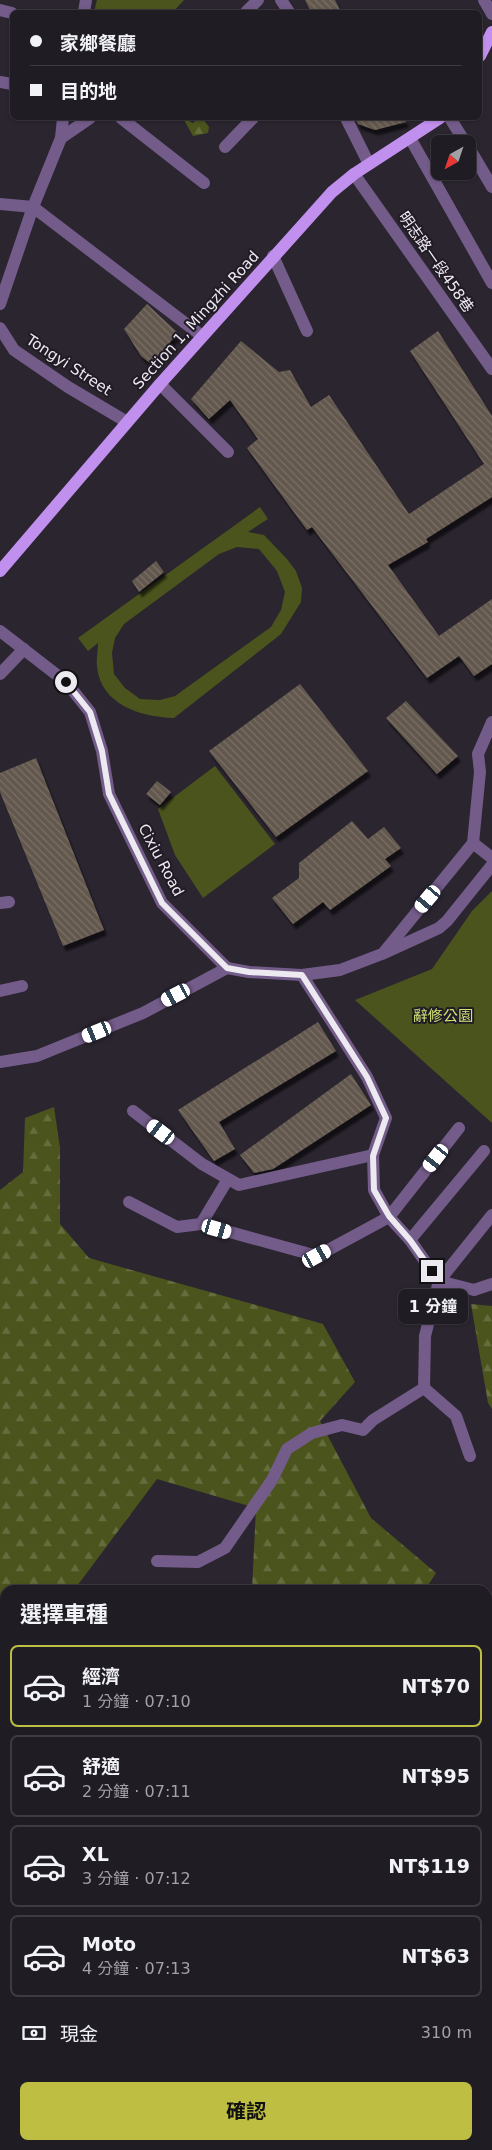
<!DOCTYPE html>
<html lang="zh-TW">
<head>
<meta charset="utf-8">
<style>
  :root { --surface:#201c24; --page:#28252c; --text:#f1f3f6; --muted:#a2a1a6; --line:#3d3a41; --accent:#bebf42 }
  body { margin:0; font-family:"DejaVu Sans","Noto Sans TC",sans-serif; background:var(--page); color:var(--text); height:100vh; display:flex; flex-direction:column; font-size:19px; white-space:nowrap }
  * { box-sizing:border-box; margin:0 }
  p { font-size:16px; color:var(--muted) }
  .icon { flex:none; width:28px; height:28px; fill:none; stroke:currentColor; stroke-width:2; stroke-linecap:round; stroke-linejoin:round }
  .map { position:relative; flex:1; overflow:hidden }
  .side { position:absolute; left:0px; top:1585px; width:492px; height:565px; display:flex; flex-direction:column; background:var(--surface); border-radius:15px 15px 0 0; box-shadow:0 1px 4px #0004,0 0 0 1px var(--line) }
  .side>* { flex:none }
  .banner { position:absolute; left:10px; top:10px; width:472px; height:110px; border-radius:8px; box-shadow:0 1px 4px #0004,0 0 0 1px var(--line); display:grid; align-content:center; height:110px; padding:0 20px; background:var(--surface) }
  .needle { width:32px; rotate:220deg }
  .tools { position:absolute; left:431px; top:135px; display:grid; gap:10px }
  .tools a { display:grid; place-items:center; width:45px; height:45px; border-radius:8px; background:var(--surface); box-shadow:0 1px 4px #0004,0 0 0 1px var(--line); font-size:25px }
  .end { position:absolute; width:22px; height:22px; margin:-11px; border:6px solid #ede9f1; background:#111; box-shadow:0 0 0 2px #111 }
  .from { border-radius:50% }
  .bubble { position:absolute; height:35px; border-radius:8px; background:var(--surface); box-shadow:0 1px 4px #0004,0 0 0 1px var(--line); font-size:16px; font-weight:700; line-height:35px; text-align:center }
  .car { position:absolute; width:15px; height:30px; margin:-15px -8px; border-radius:6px; box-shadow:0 0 4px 1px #0007; background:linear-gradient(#fff 24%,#345 0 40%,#fff 0 76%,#345 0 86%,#fff 0) }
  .banner b { display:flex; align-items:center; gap:18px; height:48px; font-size:19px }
  .banner b+b { border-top:1px solid var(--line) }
  .banner i { width:12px; height:12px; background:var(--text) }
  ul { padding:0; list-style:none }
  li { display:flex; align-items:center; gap:15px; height:82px; margin:0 10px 8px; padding:0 10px; border:2px solid var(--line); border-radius:8px }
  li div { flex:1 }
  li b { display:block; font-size:19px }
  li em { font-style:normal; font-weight:700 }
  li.current { border-color:var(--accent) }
  li>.icon { width:45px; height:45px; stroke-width:1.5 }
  h2 { padding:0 20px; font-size:22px; line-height:60px }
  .pay { display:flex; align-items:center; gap:12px; height:55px; padding:0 20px; font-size:19px }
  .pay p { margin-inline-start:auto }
  .button { display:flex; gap:10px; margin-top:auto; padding:10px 20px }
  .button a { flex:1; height:58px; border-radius:8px; background:var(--accent); color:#111; font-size:20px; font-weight:700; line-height:58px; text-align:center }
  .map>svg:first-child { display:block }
</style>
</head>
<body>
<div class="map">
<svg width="492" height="2150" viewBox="0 0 492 2150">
  <defs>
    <pattern id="forest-firs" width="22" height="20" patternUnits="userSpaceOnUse" patternTransform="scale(1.25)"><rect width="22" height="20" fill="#4b541d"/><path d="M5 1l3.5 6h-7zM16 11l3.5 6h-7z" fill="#656d3e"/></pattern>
    <pattern id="cemetery-stones" width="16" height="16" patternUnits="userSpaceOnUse" patternTransform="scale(1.25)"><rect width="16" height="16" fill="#4b541d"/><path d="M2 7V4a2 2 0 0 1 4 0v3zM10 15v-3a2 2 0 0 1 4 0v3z" fill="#656d3e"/></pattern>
    <pattern id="building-back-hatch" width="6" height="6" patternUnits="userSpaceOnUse" patternTransform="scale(1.25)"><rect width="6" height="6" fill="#63584d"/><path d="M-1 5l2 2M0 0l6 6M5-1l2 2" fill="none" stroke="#7a7067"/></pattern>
    <filter id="shadow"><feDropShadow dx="3" dy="5.5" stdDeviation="1" flood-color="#0009"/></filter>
  </defs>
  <rect width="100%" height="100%" fill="#2b2530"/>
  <g fill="url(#forest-firs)">
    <polygon points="183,118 193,123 198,118 202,118 209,127 208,133 193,136"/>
    <polygon points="54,1107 60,1148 60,1224 89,1258 323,1324 355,1382 320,1421 371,1518 436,1573 425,1590 252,1590 256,1508 157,1479 77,1586 86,1590 5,1590 5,1908 0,1902 0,1190 23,1172 25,1118"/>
    <polygon points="471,1304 492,1306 492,1409 488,1403"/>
    <polygon points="492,1594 492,1654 488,1628 488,1598"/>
    <polygon points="492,1670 492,2150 0,2150 0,2030 5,2029 5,2145 488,2145 488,1673"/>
  </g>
  <polygon fill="url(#cemetery-stones)" points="0,1911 5,1918 5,2013 0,2012"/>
  <g fill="#4b541d" fill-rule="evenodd">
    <polygon points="97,0 184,0 173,12 94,12"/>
    <path d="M260,507L268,519L248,532L264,535L287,559L296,571L302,588L301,602L281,634L174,718C141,717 101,705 97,667C96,659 98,651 98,643L88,651L78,638ZM237,547L259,549L277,571L285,592L281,610L271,627L175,696L160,700L140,699L125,688L114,674L112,653L115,638L124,624L219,554Z"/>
    <polygon points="215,766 275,844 203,898 175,855 158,809"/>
    <polygon points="492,891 492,1123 355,1000 432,969 472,911"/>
  </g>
  <g fill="url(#building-back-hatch)" filter="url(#shadow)">
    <polygon points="305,0 335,0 341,12 311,12"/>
    <polygon points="355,118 405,118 406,122 375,130 358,124"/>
    <polygon points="147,304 178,333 151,364 141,356 124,329"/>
    <polygon points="438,331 492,416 492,497 426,539 428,542 388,565 439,636 492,599 492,664 474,676 459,656 427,678 312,527 307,530 247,448 258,439 230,400 209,419 191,399 241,341 279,372 290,370 311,407 329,395 409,514 484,464 410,351"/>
    <polygon points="156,561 164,572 139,592 132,581"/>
    <polygon points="300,684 368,771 276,837 209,751"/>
    <polygon points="406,701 458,756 437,774 386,718"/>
    <polygon points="36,758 104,930 63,946 0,792 0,773"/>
    <polygon points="157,781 171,792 160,805 146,794"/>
    <polygon points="352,821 368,839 384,827 401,848 385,859 391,866 330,910 323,902 293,924 272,898 299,878 299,863"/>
    <polygon points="318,1022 336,1051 219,1122 235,1149 214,1161 178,1110"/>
    <polygon points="351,1074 371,1105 273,1169 254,1173 240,1155"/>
  </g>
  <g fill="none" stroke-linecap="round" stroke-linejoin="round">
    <g stroke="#745c8a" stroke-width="12">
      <polyline points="281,0 289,12"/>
      <polyline points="484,0 492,14"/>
      <polyline points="0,10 12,13"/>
      <polyline points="84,12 86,0"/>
      <polyline points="246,12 258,0"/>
      <polyline points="0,82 12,84"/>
      <polyline points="121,118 204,183"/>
      <polyline points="346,118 369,164"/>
      <polyline points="450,118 466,144"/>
      <polyline points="61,138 90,118"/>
      <polyline points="410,138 492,283"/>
      <polyline points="468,146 492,187"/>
      <polyline points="225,147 253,118"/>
      <polyline points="354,174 492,369"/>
      <polyline points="0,204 33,207 202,336"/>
      <polyline points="273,256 307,331"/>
      <polyline points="0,304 33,207 61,138 63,118"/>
      <polyline points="0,328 14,350 68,387 127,422"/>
      <polyline points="160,384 228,452"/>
      <polyline points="0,631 66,682 90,712 102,751 109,794 162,903 227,968 249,972 302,975 340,970 382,954 439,928 447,921 492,865"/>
      <polyline points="0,674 24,649"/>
      <polyline points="473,843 480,772 478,754 492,722"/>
      <polyline points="473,843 492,858"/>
      <polyline points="0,903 9,902"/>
      <polyline points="385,951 473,843"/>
      <polyline points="302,975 367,1077 386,1118 373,1155 374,1190 389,1217 410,1240 439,1281 425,1336 424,1388 456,1416 470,1456"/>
      <polyline points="0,991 22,986"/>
      <polyline points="0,1062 37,1056 143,1013 227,968"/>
      <polyline points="133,1111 202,1164 239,1185 373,1155"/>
      <polyline points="129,1202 177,1227 201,1224 228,1179"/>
      <polyline points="492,1215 439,1281 474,1290 492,1284"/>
      <polyline points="201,1224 317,1256 389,1217 459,1128"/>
      <polyline points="410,1240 484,1151"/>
      <polyline points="157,1561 198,1562 225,1548 272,1480 287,1449 312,1433 342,1425 363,1430 373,1420 424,1388"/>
    </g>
    <g stroke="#c18fed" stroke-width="12">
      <polyline points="480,56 492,32"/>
      <polyline points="0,571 160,384 332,192 354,174 440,118"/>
    </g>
  </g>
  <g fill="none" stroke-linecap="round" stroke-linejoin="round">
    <polyline stroke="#ede9f1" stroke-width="6" points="66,682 90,712 102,751 109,794 162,903 227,968 249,972 302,975 367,1077 386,1118 373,1156 374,1190 389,1216 410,1240 432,1271"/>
  </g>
  <g text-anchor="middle" stroke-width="4" stroke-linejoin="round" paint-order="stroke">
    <g font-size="15" fill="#ede9f1" stroke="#211b26">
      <text transform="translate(436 262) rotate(55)" y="5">明志路一段458巷</text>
      <text transform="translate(196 320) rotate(-48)" y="5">Section 1, Mingzhi Road</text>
      <text transform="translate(69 365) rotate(33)" y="5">Tongyi Street</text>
      <text transform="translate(161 860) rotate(62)" y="5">Cixiu Road</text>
    </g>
    <g font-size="15" fill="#cfe375" stroke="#211b26">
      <text x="443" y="1021">辭修公園</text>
    </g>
  </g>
</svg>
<div class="tools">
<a><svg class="needle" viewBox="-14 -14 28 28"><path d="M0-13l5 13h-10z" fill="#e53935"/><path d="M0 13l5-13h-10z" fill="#a2a1a6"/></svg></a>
</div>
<i class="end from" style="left:66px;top:682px"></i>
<i class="end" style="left:432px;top:1271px"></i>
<div class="bubble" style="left:398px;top:1289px;width:70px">1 分鐘</div>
<i class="car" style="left:428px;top:899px;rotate:220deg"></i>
<i class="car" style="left:176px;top:995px;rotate:242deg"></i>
<i class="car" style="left:97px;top:1032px;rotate:248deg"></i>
<i class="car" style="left:161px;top:1132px;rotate:307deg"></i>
<i class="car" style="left:436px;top:1158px;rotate:218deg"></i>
<i class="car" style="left:217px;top:1229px;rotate:106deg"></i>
<i class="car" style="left:317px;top:1256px;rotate:61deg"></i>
<div class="banner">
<b><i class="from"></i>家鄉餐廳</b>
<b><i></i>目的地</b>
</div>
<section class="side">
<h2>選擇車種</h2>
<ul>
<li class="current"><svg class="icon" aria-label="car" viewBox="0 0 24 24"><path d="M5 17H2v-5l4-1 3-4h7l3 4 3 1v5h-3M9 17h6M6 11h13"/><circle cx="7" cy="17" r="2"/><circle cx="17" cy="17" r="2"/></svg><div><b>經濟</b><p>1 分鐘 · 07:10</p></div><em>NT$70</em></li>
<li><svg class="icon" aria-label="car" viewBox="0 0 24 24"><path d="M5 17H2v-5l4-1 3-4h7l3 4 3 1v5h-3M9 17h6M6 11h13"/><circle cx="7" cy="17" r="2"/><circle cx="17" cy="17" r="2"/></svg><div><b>舒適</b><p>2 分鐘 · 07:11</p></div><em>NT$95</em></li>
<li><svg class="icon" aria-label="car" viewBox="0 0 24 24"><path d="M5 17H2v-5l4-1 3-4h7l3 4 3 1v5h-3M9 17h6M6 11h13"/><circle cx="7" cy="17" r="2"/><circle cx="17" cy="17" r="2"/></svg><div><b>XL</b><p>3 分鐘 · 07:12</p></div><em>NT$119</em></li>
<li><svg class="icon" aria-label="car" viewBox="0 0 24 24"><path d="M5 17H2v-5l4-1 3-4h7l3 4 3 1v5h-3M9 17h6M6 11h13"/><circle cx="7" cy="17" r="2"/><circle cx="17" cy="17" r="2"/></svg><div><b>Moto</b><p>4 分鐘 · 07:13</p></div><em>NT$63</em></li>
</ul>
<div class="pay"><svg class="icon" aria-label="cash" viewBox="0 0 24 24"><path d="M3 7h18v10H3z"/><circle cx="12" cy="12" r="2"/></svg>現金<p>310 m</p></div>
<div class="button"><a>確認</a></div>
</section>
</div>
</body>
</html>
